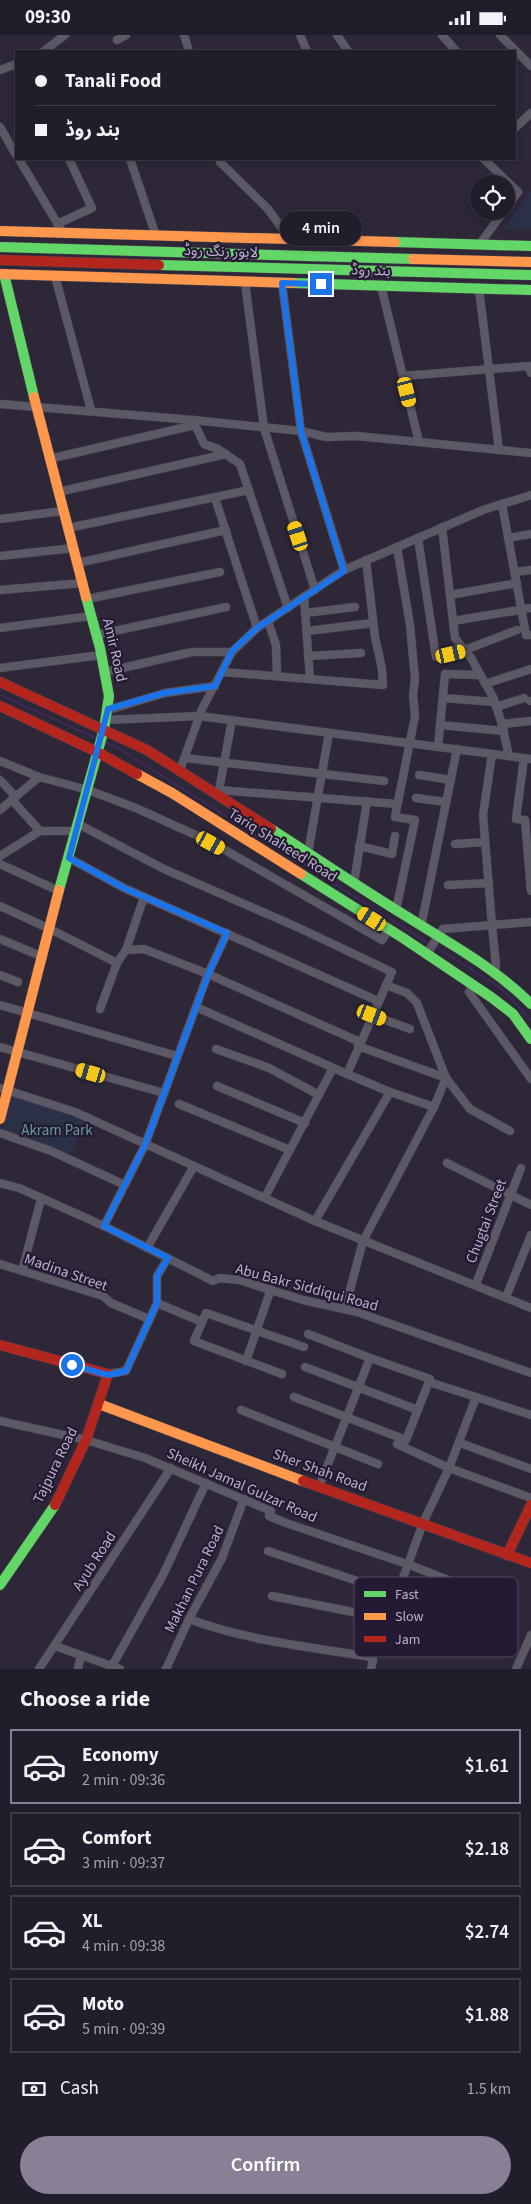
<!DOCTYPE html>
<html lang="en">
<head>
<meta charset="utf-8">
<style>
  :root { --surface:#221d2a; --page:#2a2632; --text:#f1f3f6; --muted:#a2a2a8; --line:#3f3b47; --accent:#898096 }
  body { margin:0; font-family:"Source Sans 3","Noto Sans Arabic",sans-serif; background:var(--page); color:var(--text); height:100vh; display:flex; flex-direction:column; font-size:19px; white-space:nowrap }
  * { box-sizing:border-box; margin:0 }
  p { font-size:16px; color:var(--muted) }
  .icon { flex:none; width:28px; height:28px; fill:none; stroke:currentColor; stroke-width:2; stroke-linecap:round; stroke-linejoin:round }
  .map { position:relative; height:1634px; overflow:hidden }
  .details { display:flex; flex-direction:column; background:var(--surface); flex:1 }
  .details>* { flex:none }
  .guide { position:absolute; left:15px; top:15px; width:501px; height:110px; border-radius:0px; box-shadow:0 2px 8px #0003,0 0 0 1px var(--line); display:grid; align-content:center; height:110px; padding:0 20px; background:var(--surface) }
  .fabs { position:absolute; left:470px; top:140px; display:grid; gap:10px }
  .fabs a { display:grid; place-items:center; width:45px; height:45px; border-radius:50%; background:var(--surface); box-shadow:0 2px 8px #0003,0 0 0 1px var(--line); font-size:25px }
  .end { position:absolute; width:22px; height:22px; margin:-11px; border:6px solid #1a73e8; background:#fff; box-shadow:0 0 0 2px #fff }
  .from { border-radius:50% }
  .bubble { position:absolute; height:35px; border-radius:18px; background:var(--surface); box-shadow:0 2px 8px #0003,0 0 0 1px var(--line); font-size:16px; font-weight:600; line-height:35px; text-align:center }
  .car { position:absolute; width:15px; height:30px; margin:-15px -8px; border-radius:6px; box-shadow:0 0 4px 1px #0007; background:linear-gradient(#f5c518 24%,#345 0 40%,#f5c518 0 76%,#345 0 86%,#f5c518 0) }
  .guide b { display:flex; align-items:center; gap:18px; height:48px; font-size:19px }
  .guide b+b { border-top:1px solid var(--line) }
  .guide i { width:12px; height:12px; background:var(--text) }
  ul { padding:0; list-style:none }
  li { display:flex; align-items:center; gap:15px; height:75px; margin:0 10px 8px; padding:0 10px; border:2px solid var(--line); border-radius:0px }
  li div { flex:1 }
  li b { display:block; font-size:19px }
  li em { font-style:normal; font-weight:600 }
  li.selected { border-color:var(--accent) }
  li>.icon { width:45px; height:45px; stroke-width:1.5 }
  h2 { padding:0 20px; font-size:22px; line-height:60px }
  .pay { display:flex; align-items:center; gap:12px; height:55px; padding:0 20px; font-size:19px }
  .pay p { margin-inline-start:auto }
  .primary-button { display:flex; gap:10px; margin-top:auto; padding:10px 20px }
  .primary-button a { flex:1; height:58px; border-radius:30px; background:var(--accent); color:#fff; font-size:20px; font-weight:600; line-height:58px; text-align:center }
  .status { display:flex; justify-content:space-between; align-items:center; height:35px; padding:0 25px; background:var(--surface); direction:ltr }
  .status svg { height:14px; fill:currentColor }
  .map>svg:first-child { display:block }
</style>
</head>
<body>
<div class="status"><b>09:30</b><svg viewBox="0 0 49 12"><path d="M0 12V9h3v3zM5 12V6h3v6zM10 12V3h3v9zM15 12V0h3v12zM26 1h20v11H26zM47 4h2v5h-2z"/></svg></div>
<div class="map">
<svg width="531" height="1634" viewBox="0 0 531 1634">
  <rect width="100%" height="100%" fill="#2d2738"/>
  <g fill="#2a3046">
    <polygon points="531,155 531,194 503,194"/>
    <polygon points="12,1057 86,1082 69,1124 2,1097"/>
  </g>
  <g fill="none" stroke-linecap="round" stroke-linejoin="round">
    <g stroke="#3c2a58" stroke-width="2">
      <polyline points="0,660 98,704"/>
      <polyline points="105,707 118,713 430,909"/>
      <polyline points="434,911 501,953 531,985"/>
    </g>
    <defs>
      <g id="street">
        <polyline points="184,0 189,16"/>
        <polyline points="300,0 307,16"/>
        <polyline points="337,0 348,16"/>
        <polyline points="442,0 456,16"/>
        <polyline points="500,0 531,31"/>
        <polyline points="117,5 126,0"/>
        <polyline points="44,16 65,0"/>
        <polyline points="0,35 16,29"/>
        <polyline points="0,92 16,120"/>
        <polyline points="515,93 531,78"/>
        <polyline points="19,124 60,193"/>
        <polyline points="130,124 156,201"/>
        <polyline points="220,124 220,127 267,173 290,204"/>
        <polyline points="484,124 518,157 506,173"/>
        <polyline points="57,189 92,173 69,124"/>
        <polyline points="479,210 504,176"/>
        <polyline points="55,241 91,375"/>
        <polyline points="245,247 264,393 315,555"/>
        <polyline points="282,248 301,396 344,535 483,475 531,460"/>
        <polyline points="381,251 419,407"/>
        <polyline points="479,254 499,415"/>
        <polyline points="403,341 529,331 531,338"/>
        <polyline points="0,369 193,385 301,396 326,402 357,401 531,418"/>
        <polyline points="193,385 204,409 218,414 240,429 288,573"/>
        <polyline points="49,424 195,390"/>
        <polyline points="58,457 226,419"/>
        <polyline points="215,463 257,593"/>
        <polyline points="502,469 526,600 531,600"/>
        <polyline points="0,484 63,476"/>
        <polyline points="442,492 455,603 471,623 493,662 501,686 509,721"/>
        <polyline points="68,493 249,455"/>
        <polyline points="418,503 436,622 465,615 517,595"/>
        <polyline points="508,503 531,499"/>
        <polyline points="0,521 74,513"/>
        <polyline points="78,528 226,495"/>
        <polyline points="515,537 531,535"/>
        <polyline points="0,555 83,548"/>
        <polyline points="450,560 517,548"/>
        <polyline points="304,562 310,644"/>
        <polyline points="87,564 220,537"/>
        <polyline points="305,578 355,572"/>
        <polyline points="268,586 276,610 277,641"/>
        <polyline points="453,586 531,573"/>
        <polyline points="0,593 91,581"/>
        <polyline points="307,596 373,588"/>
        <polyline points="96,600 226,572"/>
        <polyline points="308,621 361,618"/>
        <polyline points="0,633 101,620"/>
        <polyline points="105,637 192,617 232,617"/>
        <polyline points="222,637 383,650 382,634 375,602 366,525"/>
        <polyline points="485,649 531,634"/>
        <polyline points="443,663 495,667"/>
        <polyline points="530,666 531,666"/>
        <polyline points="496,672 524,663"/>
        <polyline points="108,675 165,658 215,651"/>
        <polyline points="106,685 199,681 531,724"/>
        <polyline points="502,689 531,686"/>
        <polyline points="440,690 504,696"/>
        <polyline points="438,712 445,639 480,640"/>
        <polyline points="492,719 483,780 492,890 531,887"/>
        <polyline points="185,723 384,746"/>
        <polyline points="524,723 516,784 525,785 531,856"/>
        <polyline points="0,726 39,742 88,755 136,773 211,807 382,905 389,894"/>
        <polyline points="180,735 202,674 232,617 257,593 344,535"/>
        <polyline points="419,740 451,745"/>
        <polyline points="0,745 16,762"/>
        <polyline points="219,755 232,685"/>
        <polyline points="218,759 219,755 397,769"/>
        <polyline points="416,763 446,767"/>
        <polyline points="12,765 40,796"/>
        <polyline points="0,775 39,742"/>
        <polyline points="78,789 164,834 297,892 392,937 347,1039 390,1057"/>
        <polyline points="455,809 485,807"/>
        <polyline points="359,811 392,819 395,801"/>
        <polyline points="308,818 329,698"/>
        <polyline points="0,821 40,796 76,796"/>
        <polyline points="69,823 124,853 378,966"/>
        <polyline points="0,829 59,856"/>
        <polyline points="354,848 367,766"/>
        <polyline points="448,850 489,848"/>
        <polyline points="0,871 50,894 117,928"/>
        <polyline points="396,875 415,785 395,782 415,681 413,660 415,644 410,590 397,512"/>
        <polyline points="421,891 457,714"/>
        <polyline points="0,904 43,922"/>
        <polyline points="126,915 144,914 208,939 360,1007"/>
        <polyline points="426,920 443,894 492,890 496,931 494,937"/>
        <polyline points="0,940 18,947"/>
        <polyline points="386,950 407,958 417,968 446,1043 470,1074 510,1096"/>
        <polyline points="474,951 469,957 531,1044"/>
        <polyline points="0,970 177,1021"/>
        <polyline points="196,972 347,1039"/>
        <polyline points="100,974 117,928 126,915 144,862"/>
        <polyline points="372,980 410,994"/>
        <polyline points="0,1012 164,1058"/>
        <polyline points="216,1014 269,1033 319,1060"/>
        <polyline points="217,1051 305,1088"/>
        <polyline points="0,1053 75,1077 315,1186 531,1273"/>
        <polyline points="179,1069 290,1115"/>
        <polyline points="0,1098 51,1116 125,1150"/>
        <polyline points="447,1128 531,1170"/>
        <polyline points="0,1148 19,1153 104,1191 213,1246 219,1243 239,1245 303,1265 357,1277 531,1338"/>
        <polyline points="265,1162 333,1033"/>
        <polyline points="315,1186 390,1057 434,1072"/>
        <polyline points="104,1191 145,1110 208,939 227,898"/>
        <polyline points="147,1213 194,1131"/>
        <polyline points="0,1229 103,1261 111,1268 149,1284"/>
        <polyline points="22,1236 41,1164"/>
        <polyline points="476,1249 521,1133"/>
        <polyline points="506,1262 531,1200"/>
        <polyline points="157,1268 157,1241 168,1223"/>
        <polyline points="345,1274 363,1206 434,1072 446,1043 358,1011"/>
        <polyline points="308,1299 370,1323 319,1452"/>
        <polyline points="246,1326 271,1254"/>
        <polyline points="305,1332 418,1375"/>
        <polyline points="108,1339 126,1336 157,1268 202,1287"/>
        <polyline points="282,1339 194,1306 206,1278 304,1312"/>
        <polyline points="294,1362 406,1405 430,1344 370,1323"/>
        <polyline points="476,1362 531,1380"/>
        <polyline points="241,1375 378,1429"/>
        <polyline points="0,1386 86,1405 145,1423 271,1476 269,1481 286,1488 407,1529 497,1564"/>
        <polyline points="460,1408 531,1434"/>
        <polyline points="397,1409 449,1433 531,1463"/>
        <polyline points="268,1516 396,1559"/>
        <polyline points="272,1561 388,1584 423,1488 449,1433 476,1362 429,1347"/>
        <polyline points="394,1563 479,1598"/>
        <path d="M189,1584C248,1606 310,1612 371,1622L373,1625L371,1634"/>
        <polyline points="55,1611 120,1634"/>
        <polyline points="112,1631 163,1540 206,1448"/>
        <polyline points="39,1634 171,1433"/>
        <polyline points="78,1634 81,1621"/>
        <polyline points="166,1634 189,1584 222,1523 244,1464"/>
        <polyline points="516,1634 531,1600"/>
      </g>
      <g id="fast">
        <polyline points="395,207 531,211"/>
        <polyline points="0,212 413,224"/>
        <polyline points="159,230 531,240"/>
        <polyline points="4,239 34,362"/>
        <polyline points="293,248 531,255"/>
        <path d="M271,794C316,823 360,853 406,881C450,909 494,932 531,969"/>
        <polyline points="301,839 403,903 491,962 513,979 531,1004"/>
        <polyline points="59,855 104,694 109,661 100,613 86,562"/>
        <polyline points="0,1550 55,1470"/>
      </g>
      <g id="slow">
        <polyline points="0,196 395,207"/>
        <polyline points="413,224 531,227"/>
        <polyline points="0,239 293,248"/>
        <polyline points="34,362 86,562"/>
        <polyline points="137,739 172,758 301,839"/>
        <polyline points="0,1084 59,855"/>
        <polyline points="99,1369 303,1446"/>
      </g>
      <g id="jam">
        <polyline points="0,225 159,230"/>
        <polyline points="0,647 147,715 271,794"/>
        <polyline points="0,671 97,717 137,739"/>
        <polyline points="0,1310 108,1339 86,1405 55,1470"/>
        <polyline points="303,1446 531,1528"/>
        <polyline points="507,1520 531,1470"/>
      </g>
    </defs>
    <use href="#street" stroke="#47424f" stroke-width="9"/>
    <use href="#fast" stroke="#484251" stroke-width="11"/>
    <use href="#slow" stroke="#484251" stroke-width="11"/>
    <use href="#jam" stroke="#484251" stroke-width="11"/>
    <use href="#street" stroke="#5d5865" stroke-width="8"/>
    <use href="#fast" stroke="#63d668" stroke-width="10"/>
    <use href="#slow" stroke="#ff974d" stroke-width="10"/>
    <use href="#jam" stroke="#b3261e" stroke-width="10"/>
  </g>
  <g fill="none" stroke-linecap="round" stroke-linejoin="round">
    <polyline stroke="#1a73e8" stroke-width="6" points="72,1330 108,1340 126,1336 157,1268 157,1241 168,1223 104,1191 145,1110 208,940 227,898 124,853 69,823 108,674 164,658 215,651 232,616 257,593 344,536 301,396 282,248 321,249"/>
  </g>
  <g text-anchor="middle" stroke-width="4.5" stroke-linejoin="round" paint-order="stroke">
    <g font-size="15" fill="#bbb0c9" stroke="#241a33">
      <text transform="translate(221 216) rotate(2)" y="5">لاہور رنگ روڈ</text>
      <text transform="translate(371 235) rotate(2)" y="5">بند روڈ</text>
      <text transform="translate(115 615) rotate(77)" y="5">Amir Road</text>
      <text transform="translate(283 810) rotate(32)" y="5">Tariq Shaheed Road</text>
      <text transform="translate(486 1186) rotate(-69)" y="5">Chugtai Street</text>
      <text transform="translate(66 1237) rotate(19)" y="5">Madina Street</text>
      <text transform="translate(307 1252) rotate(15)" y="5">Abu Bakr Siddiqui Road</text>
      <text transform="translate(55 1430) rotate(-64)" y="5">Tajpura Road</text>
      <text transform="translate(320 1435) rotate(20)" y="5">Sher Shah Road</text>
      <text transform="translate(242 1450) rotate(24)" y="5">Sheikh Jamal Gulzar Road</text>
      <text transform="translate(94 1526) rotate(-57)" y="5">Ayub Road</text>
      <text transform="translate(194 1544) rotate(-64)" y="5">Makhan Pura Road</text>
    </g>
    <g font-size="15" fill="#659a9d" stroke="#241a33">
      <text x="57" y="1100">Akram Park</text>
    </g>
  </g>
  <rect x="354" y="1542" width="164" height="80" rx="8" fill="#241a33" stroke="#514760" stroke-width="1"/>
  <rect x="364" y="1556" width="22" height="6" fill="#63d668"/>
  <rect x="364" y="1578" width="22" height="7" fill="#ff974d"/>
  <rect x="364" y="1601" width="22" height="6" fill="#b3261e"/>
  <g font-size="14" fill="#bbb0c9">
    <text x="395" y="1564">Fast</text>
    <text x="395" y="1586">Slow</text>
    <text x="395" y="1609">Jam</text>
  </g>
</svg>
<div class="fabs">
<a><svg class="icon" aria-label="locate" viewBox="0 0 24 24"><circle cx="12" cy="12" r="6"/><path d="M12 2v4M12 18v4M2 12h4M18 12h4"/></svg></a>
</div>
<i class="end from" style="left:72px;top:1330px"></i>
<i class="end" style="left:321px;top:249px"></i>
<div class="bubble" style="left:280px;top:176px;width:82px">4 min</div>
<i class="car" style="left:407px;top:357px;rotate:166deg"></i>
<i class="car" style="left:298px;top:501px;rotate:342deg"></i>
<i class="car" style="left:451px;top:619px;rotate:77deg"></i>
<i class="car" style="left:211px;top:808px;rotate:119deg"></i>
<i class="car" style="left:372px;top:884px;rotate:302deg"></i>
<i class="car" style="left:372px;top:980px;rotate:111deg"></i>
<i class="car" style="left:91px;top:1038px;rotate:286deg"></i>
<div class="guide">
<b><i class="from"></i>Tanali Food</b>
<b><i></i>بند روڈ</b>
</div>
</div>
<section class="details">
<h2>Choose a ride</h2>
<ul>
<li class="selected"><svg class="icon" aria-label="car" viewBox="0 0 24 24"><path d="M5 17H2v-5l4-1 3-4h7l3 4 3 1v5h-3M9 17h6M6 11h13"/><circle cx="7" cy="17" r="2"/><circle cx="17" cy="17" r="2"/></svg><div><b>Economy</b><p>2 min · 09:36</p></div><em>$1.61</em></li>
<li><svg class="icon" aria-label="car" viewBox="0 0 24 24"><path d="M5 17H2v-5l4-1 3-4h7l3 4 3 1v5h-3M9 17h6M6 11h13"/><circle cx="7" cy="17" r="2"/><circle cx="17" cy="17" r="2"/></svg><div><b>Comfort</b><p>3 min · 09:37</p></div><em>$2.18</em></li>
<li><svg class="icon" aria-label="car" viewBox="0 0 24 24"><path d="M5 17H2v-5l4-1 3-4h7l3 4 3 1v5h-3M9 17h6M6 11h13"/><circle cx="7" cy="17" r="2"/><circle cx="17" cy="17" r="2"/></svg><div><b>XL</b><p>4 min · 09:38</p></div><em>$2.74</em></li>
<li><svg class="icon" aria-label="car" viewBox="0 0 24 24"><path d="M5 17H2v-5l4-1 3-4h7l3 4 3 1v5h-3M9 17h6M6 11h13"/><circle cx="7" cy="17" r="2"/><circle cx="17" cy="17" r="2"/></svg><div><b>Moto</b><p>5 min · 09:39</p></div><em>$1.88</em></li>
</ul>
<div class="pay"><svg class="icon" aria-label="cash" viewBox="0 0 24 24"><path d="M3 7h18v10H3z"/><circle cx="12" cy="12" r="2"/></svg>Cash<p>1.5 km</p></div>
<div class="primary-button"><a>Confirm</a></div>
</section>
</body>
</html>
